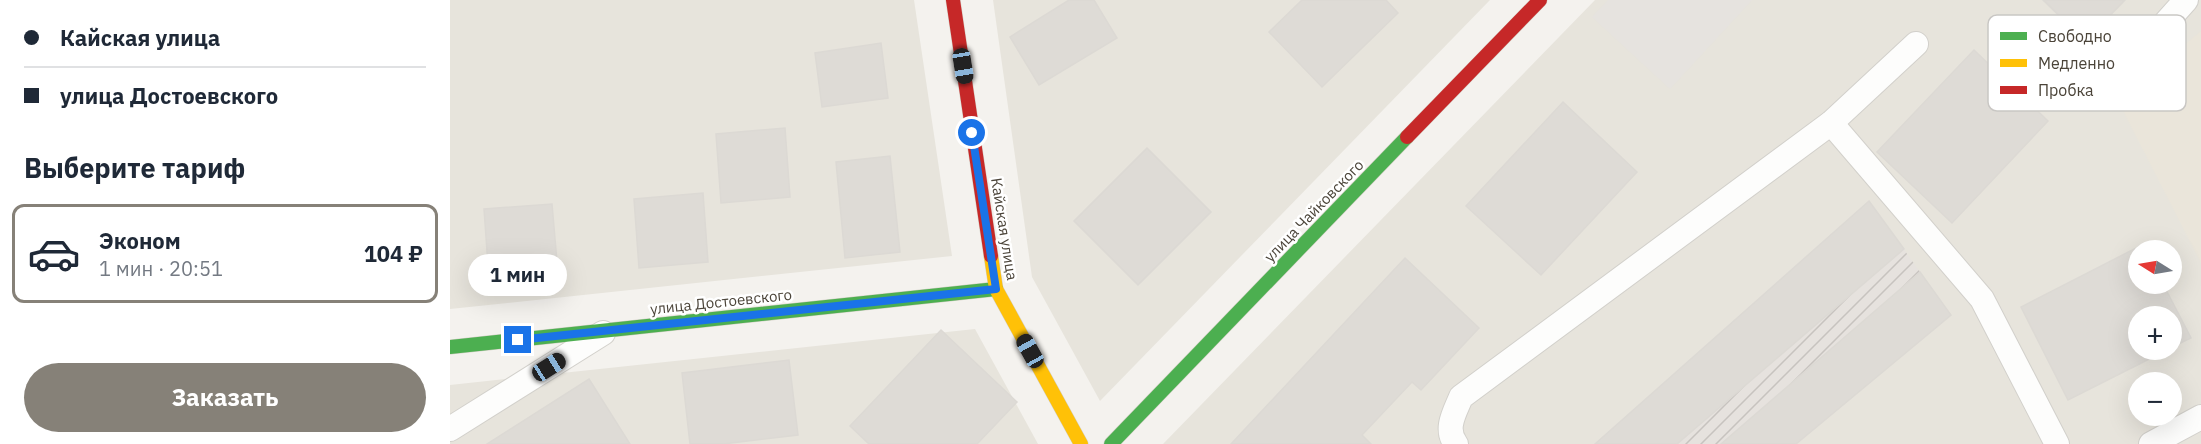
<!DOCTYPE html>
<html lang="ru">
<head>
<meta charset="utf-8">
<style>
  :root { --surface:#fff; --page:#f2f2f3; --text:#1f2937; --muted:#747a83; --line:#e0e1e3; --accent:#868178 }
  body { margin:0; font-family:"IBM Plex Sans",sans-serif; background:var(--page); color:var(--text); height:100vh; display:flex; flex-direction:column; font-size:22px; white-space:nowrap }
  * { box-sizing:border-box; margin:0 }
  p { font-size:20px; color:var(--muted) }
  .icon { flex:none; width:33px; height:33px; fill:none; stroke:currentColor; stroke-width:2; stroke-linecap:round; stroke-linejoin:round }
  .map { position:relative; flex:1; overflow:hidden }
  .panel { display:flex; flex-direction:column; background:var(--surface); width:450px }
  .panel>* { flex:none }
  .hud { display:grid; align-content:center; height:132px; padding:0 24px; background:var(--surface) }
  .needle { width:39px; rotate:281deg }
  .buttons { position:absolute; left:1678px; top:240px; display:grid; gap:12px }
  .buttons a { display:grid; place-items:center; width:54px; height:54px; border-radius:50%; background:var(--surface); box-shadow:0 6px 24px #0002; font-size:30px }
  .end { position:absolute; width:27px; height:27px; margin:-14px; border:8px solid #1a73e8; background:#fff; box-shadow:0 0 0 3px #fff }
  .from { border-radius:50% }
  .bubble { position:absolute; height:42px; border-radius:21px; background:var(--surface); box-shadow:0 6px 24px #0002; font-size:20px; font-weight:700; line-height:42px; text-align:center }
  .car { position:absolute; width:18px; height:36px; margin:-18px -9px; border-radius:8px; box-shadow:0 0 4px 2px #0007; background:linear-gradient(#222 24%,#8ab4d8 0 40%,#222 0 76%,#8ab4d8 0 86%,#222 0) }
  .hud b { display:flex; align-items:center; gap:21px; height:57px; font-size:22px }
  .hud b+b { border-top:2px solid var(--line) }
  .hud i { width:15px; height:15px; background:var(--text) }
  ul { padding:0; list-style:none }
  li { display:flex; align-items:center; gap:18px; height:99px; margin:0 12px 9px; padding:0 12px; border:3px solid transparent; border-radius:12px }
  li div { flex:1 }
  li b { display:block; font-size:22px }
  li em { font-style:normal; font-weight:700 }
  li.selected { border-color:var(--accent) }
  li>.icon { width:54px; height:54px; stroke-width:1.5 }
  h2 { padding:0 24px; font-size:27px; line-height:72px }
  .cta { display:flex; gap:12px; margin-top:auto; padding:12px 24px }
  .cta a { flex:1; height:69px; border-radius:36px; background:var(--accent); color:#fff; font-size:24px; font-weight:700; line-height:69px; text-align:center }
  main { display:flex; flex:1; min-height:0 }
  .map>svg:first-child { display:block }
</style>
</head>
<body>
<main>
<section class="panel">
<div class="hud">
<b><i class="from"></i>Кайская улица</b>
<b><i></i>улица Достоевского</b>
</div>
<h2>Выберите тариф</h2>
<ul>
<li class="selected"><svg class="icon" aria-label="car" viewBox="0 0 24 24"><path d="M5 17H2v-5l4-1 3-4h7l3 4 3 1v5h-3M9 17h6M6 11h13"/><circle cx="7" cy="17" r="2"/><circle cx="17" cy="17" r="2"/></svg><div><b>Эконом</b><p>1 мин · 20:51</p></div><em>104 ₽</em></li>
</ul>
<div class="cta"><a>Заказать</a></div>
</section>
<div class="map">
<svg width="1751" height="444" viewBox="0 0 1751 444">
  <defs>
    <pattern id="industrial-furrows" width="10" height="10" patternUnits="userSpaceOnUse" patternTransform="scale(1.5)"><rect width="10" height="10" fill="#e6e2de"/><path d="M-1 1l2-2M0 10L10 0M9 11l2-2" fill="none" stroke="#c7c3bf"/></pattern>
  </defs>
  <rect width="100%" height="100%" fill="#f4f2ee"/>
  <g fill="#e7e4dc" fill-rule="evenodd">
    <polygon points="0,0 464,0 502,256 0,309"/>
    <polygon points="543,0 1040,0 650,401 582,277"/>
    <path d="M1145,0H1751V444H713ZM1689,250H1722V284H1689ZM1689,316H1722V350H1689ZM1689,382H1722V416H1689Z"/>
    <polygon points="525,329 588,444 0,444 0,385"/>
  </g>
  <polygon fill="url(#industrial-furrows)" points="1419,201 1501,315 1346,444 1145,444"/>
  <polygon fill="#eae5da" points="1751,31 1751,263 1668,101"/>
  <polygon fill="#e6e3df" points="1158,0 1302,0 1220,89 1142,17"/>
  <g fill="#dedbd6" stroke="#dcd9d4" stroke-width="1.5">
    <polygon points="619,0 644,0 667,38 589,85 560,37"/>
    <polygon points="852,0 936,0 948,13 872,87 819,32"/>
    <polygon points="1593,0 1675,0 1635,41"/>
    <polygon points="431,43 438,98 372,107 365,53"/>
    <polygon points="1524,50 1598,121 1502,223 1427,152"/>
    <polygon points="1113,102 1187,172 1091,275 1016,206"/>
    <polygon points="335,128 340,197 271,203 266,134"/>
    <polygon points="697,148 761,212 688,285 624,221"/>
    <polygon points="440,156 450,252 395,258 386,162"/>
    <polygon points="253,193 258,262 189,268 184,199"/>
    <polygon points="1419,201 1454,249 1227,444 1145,444"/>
    <polygon points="102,204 108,273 39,279 34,209"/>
    <polygon points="1694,244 1697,250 1689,250 1689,284 1713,284 1741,338 1722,347 1722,316 1689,316 1689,350 1717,350 1618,400 1571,307"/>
    <polygon points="955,258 1029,328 971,390 962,382 912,435 921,444 781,444"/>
    <polygon points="1470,272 1501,315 1346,444 1271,444"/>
    <polygon points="491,330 567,402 527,444 419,444 400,426"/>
    <polygon points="339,360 348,435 273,444 240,444 232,373"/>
    <polygon points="139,379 180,444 37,444"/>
  </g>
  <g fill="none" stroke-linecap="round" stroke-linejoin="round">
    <defs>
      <g id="lane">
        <polyline points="1694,47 1736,0"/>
        <polyline points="1381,123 1532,299 1607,444"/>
        <polyline points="0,429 153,333"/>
        <path d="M1006,444C994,429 1005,412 1011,397L1381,123L1466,44"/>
        <polyline points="1701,444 1751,417"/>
      </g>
      <g id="fast">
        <polyline points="0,347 546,289"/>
        <polyline points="661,444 957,137"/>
      </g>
      <polyline id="slow" points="541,256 546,289 631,444"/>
      <g id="jam">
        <polyline points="503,0 541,256"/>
        <polyline points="957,137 1090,0"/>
      </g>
    </defs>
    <use href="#lane" stroke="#d2d0cb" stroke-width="26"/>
    <use href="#fast" stroke="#d3cfc5" stroke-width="15"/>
    <use href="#slow" stroke="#d3cfc5" stroke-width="15"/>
    <use href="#jam" stroke="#d3cfc5" stroke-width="15"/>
    <use href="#lane" stroke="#fdfdfc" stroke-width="24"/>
    <use href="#fast" stroke="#4caf50" stroke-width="14"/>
    <use href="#slow" stroke="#ffc107" stroke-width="14"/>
    <use href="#jam" stroke="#c62828" stroke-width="14"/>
  </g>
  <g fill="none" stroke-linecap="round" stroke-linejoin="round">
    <polyline stroke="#1a73e8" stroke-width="8" points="68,340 546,289 522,133"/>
  </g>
  <g text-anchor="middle" stroke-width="5" stroke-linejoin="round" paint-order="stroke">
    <g font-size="15" fill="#4b4439" stroke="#fff">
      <text transform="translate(864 211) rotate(-46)" y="5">улица Чайковского</text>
      <text transform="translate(554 229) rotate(81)" y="5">Кайская улица</text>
      <text transform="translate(271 302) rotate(-6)" y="5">улица Достоевского</text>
    </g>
  </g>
  <rect x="1538" y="15" width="198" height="96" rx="9" fill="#fff" stroke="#c9c7c4" stroke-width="1.5"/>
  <rect x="1550" y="32" width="27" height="8" fill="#4caf50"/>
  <rect x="1550" y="59" width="27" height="8" fill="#ffc107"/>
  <rect x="1550" y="86" width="27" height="8" fill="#c62828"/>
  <g font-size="16" fill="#4b4439">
    <text x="1588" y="42">Свободно</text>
    <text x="1588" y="69">Медленно</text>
    <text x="1588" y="96">Пробка</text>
  </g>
</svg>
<div class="buttons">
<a><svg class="needle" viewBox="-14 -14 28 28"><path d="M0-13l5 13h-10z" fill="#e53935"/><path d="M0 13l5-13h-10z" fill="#747a83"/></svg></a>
<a>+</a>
<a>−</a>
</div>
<i class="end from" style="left:522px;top:133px"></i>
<i class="end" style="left:68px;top:340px"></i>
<div class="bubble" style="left:18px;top:254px;width:99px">1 мин</div>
<i class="car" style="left:513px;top:66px;rotate:171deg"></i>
<i class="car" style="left:580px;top:351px;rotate:331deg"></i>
<i class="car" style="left:99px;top:367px;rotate:58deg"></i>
</div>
</main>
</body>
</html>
